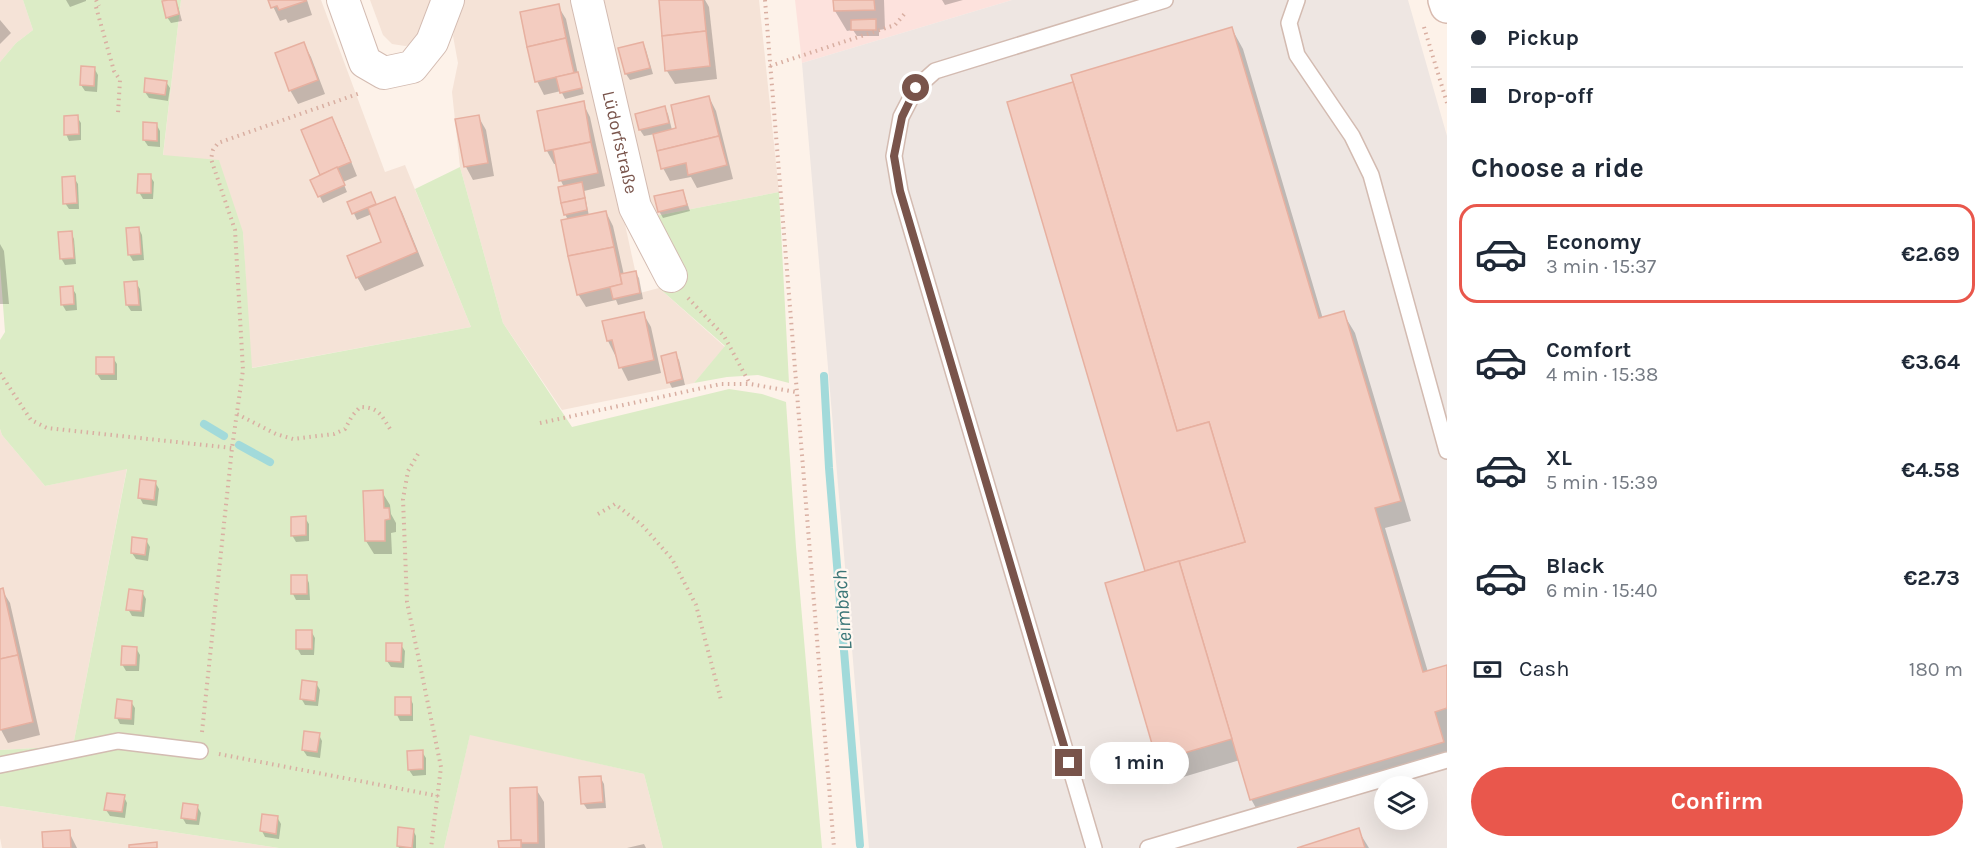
<!DOCTYPE html>
<html lang="en">
<head>
<meta charset="utf-8">
<style>
  :root { --surface:#fff; --page:#f2f2f3; --text:#1f2937; --muted:#747a83; --line:#e0e1e3; --accent:#e9574c }
  body { margin:0; font-family:Karla,sans-serif; background:var(--page); color:var(--text); height:100vh; display:flex; flex-direction:column; font-size:22px; white-space:nowrap }
  * { box-sizing:border-box; margin:0 }
  p { font-size:20px; color:var(--muted) }
  .icon { flex:none; width:33px; height:33px; fill:none; stroke:currentColor; stroke-width:2; stroke-linecap:round; stroke-linejoin:round }
  .map { position:relative; flex:1; overflow:hidden }
  .drawer { display:flex; flex-direction:column; background:var(--surface); width:540px }
  .drawer>* { flex:none }
  .guide { display:grid; align-content:center; height:132px; padding:0 24px; background:var(--surface) }
  .tools { position:absolute; left:1374px; top:776px; display:grid; gap:12px }
  .tools a { display:grid; place-items:center; width:54px; height:54px; border-radius:50%; background:var(--surface); box-shadow:0 6px 24px #0002; font-size:30px }
  .end { position:absolute; width:27px; height:27px; margin:-14px; border:8px solid #79544b; background:#fff; box-shadow:0 0 0 3px #fff }
  .from { border-radius:50% }
  .bubble { position:absolute; height:42px; border-radius:21px; background:var(--surface); box-shadow:0 6px 24px #0002; font-size:20px; font-weight:700; line-height:42px; text-align:center }
  .guide b { display:flex; align-items:center; gap:21px; height:57px; font-size:22px }
  .guide b+b { border-top:2px solid var(--line) }
  .guide i { width:15px; height:15px; background:var(--text) }
  ul { padding:0; list-style:none }
  li { display:flex; align-items:center; gap:18px; height:99px; margin:0 12px 9px; padding:0 12px; border:3px solid transparent; border-radius:18px }
  li div { flex:1 }
  li b { display:block; font-size:22px }
  li em { font-style:normal; font-weight:700 }
  li.active { border-color:var(--accent) }
  li>.icon { width:54px; height:54px; stroke-width:1.5 }
  h2 { padding:0 24px; font-size:27px; line-height:72px }
  .pay { display:flex; align-items:center; gap:15px; height:66px; padding:0 24px; font-size:22px }
  .pay p { margin-inline-start:auto }
  .cta { display:flex; gap:12px; margin-top:auto; padding:12px 24px }
  .cta a { flex:1; height:69px; border-radius:36px; background:var(--accent); color:#fff; font-size:24px; font-weight:700; line-height:69px; text-align:center }
  main { display:flex; flex:1; min-height:0 }
  .map>svg:first-child { display:block }
</style>
</head>
<body>
<main>
<div class="map">
<svg width="1447" height="848" viewBox="0 0 1447 848">
  <rect width="100%" height="100%" fill="#fdf2e9"/>
  <g fill="#f5e3d7">
    <polygon points="0,0 23,0 33,30 16,43 0,62"/>
    <polygon points="181,0 321,0 385,172 405,165 471,327 251,368 243,232 163,156"/>
    <polygon points="370,0 435,0 423,31 412,45 405,46 392,44 383,35"/>
    <polygon points="461,0 576,0 640,293 659,288 725,347 694,383 562,410 503,323 460,167 452,92 458,63 453,36"/>
    <polygon points="596,0 759,0 779,192 650,217"/>
    <polygon points="0,429 2,435 45,486 127,468 73,746 0,750"/>
    <polygon points="470,734 644,774 663,848 444,848"/>
    <polygon points="0,806 279,848 2,848 0,838"/>
  </g>
  <polygon fill="#fde2dd" points="795,0 1012,0 802,63"/>
  <path fill="#eee6e2" fill-rule="evenodd" d="M1012,0H1408L1447,136V848H869L802,63ZM1384,786H1418V819H1384Z"/>
  <g fill="#dcecc6">
    <polygon points="23,0 181,0 163,155 219,160 243,232 252,368 471,327 415,189 460,167 503,323 572,427 729,389 762,394 786,402 796,547 822,848 663,848 644,774 470,735 444,848 279,848 0,806 0,750 73,746 127,469 45,486 2,435 0,429 0,340 5,332 0,265 0,62 16,43 33,30"/>
    <polygon points="779,192 789,383 758,375 727,377 694,383 725,346 659,288 650,217"/>
  </g>
  <g fill="#0003">
    <polygon points="66,0 86,0 86,1 70,7"/>
    <polygon points="175,0 178,6 182,21 171,23 167,17"/>
    <polygon points="270,0 307,0 312,15 288,23 286,19 280,21"/>
    <polygon points="660,0 705,0 709,7 717,79 675,84 667,71"/>
    <polygon points="835,0 884,0 885,29 879,30 879,36 857,36 853,30 847,31 835,11"/>
    <polygon points="942,0 963,0 945,5"/>
    <polygon points="558,6 566,19 578,74 584,94 565,99 561,91 544,95 537,81"/>
    <polygon points="0,20 11,33 0,44"/>
    <polygon points="1232,29 1243,49 1323,319 1343,313 1355,333 1411,521 1385,528 1428,672 1447,666 1447,764 1262,819 1251,799 1240,760 1170,781 1159,761 1106,584 1147,572 1008,103 1075,83"/>
    <polygon points="643,43 646,50 653,74 630,80 626,74"/>
    <polygon points="304,44 311,57 325,94 298,104 290,90"/>
    <polygon points="94,68 98,75 97,92 85,91 81,85"/>
    <polygon points="166,82 170,88 168,101 149,98 145,92"/>
    <polygon points="709,97 716,111 733,179 697,188 691,177 670,181 663,168 655,134 644,136 640,130 637,115 665,108 668,114 672,130 678,129"/>
    <polygon points="583,103 590,117 605,186 584,191 589,216 606,212 613,226 624,275 635,272 639,278 643,299 618,305 616,300 586,307 578,294 568,220 565,214 564,187 561,181 557,164 554,164 547,151 539,112"/>
    <polygon points="478,116 486,130 494,176 473,180 466,167 457,120"/>
    <polygon points="77,117 81,123 81,140 69,141 66,134"/>
    <polygon points="331,119 339,132 357,176 343,182 347,192 323,203 312,180 322,176 303,131"/>
    <polygon points="156,124 160,131 160,147 148,146 144,140"/>
    <polygon points="150,176 154,182 153,199 143,199 139,192"/>
    <polygon points="74,178 78,184 79,209 69,209 65,203"/>
    <polygon points="683,191 690,211 663,218 659,211"/>
    <polygon points="394,198 402,212 424,266 365,291 357,277 383,243 372,214 357,220 349,203 374,200 376,206"/>
    <polygon points="139,229 142,235 144,260 133,261 129,254"/>
    <polygon points="71,233 74,239 76,264 65,265 61,258"/>
    <polygon points="0,244 4,251 9,304 0,304"/>
    <polygon points="136,283 140,289 142,311 131,311 127,305"/>
    <polygon points="72,288 76,294 77,310 66,311 62,304"/>
    <polygon points="643,313 651,327 661,373 628,381 608,341 604,322"/>
    <polygon points="675,354 679,360 685,385 672,388 669,382"/>
    <polygon points="113,358 117,364 117,380 101,380 97,374"/>
    <polygon points="155,482 159,489 157,506 143,504 140,498"/>
    <polygon points="382,492 390,505 391,514 396,523 396,532 391,533 392,554 374,554 366,541"/>
    <polygon points="305,518 309,524 309,541 296,542 292,535"/>
    <polygon points="146,540 150,547 148,561 136,559 132,553"/>
    <polygon points="306,576 309,583 310,600 296,600 293,594"/>
    <polygon points="0,590 2,590 10,603 40,735 8,743 0,728"/>
    <polygon points="142,592 146,599 144,617 132,616 128,609"/>
    <polygon points="311,631 315,638 314,655 301,655 297,648"/>
    <polygon points="401,645 405,651 404,668 391,667 387,661"/>
    <polygon points="136,648 140,655 139,671 126,671 122,664"/>
    <polygon points="316,683 320,690 318,706 305,705 301,698"/>
    <polygon points="396,698 410,698 413,704 413,721 400,721 397,715"/>
    <polygon points="131,702 135,708 134,725 120,724 117,718"/>
    <polygon points="319,735 322,741 320,758 307,756 303,750"/>
    <polygon points="422,752 426,758 426,775 413,776 409,770"/>
    <polygon points="600,777 604,784 606,808 587,809 583,803"/>
    <polygon points="511,789 536,789 544,802 545,848 500,848 512,841"/>
    <polygon points="124,797 127,803 125,818 110,816 106,810"/>
    <polygon points="197,806 201,813 199,825 186,824 182,817"/>
    <polygon points="277,817 281,824 279,839 265,837 262,831"/>
    <polygon points="413,830 416,836 416,848 399,848 398,846"/>
    <polygon points="1358,830 1369,848 1300,848"/>
    <polygon points="69,832 77,848 45,848"/>
    <polygon points="644,844 646,848 627,848"/>
  </g>
  <g fill="none" stroke-linecap="round" stroke-linejoin="round">
    <g stroke="#a2dada" stroke-width="8">
      <polyline points="824,376 829,468 860,845"/>
      <polyline points="204,424 224,436"/>
      <polyline points="239,445 270,462"/>
    </g>
  </g>
  <g fill="#f3ccc0" stroke="#e7b0a0" stroke-width="1.5">
    <polygon points="168,0 176,0 179,14 166,18 162,1"/>
    <polygon points="268,0 306,0 306,1 279,10 277,6 271,8"/>
    <polygon points="659,0 703,0 706,31 662,36"/>
    <polygon points="833,0 874,0 875,10 834,11"/>
    <polygon points="559,4 566,38 527,47 520,12"/>
    <polygon points="876,19 876,30 851,30 851,20"/>
    <polygon points="1232,27 1319,318 1344,311 1401,501 1375,508 1423,672 1447,665 1447,708 1435,712 1444,742 1250,800 1179,561 1245,542 1209,422 1177,431 1071,75"/>
    <polygon points="706,31 710,66 665,71 662,36"/>
    <polygon points="566,38 574,73 535,82 527,47"/>
    <polygon points="304,42 318,80 289,91 275,53"/>
    <polygon points="643,42 650,68 625,74 618,48"/>
    <polygon points="81,66 95,67 94,86 80,85"/>
    <polygon points="578,72 582,88 560,93 556,77"/>
    <polygon points="145,78 167,81 165,95 144,92"/>
    <polygon points="1073,82 1177,431 1209,422 1245,542 1145,571 1007,102"/>
    <polygon points="709,96 719,136 657,151 653,134 676,128 671,105"/>
    <polygon points="584,101 591,142 545,151 537,111"/>
    <polygon points="665,106 669,123 639,130 635,114"/>
    <polygon points="78,115 79,134 64,135 64,116"/>
    <polygon points="479,115 488,163 464,167 455,119"/>
    <polygon points="332,117 351,162 320,175 301,130"/>
    <polygon points="143,122 157,123 157,141 143,140"/>
    <polygon points="719,136 727,165 688,175 686,163 661,169 657,151"/>
    <polygon points="591,142 598,173 559,181 553,150"/>
    <polygon points="337,167 345,185 318,197 310,180"/>
    <polygon points="138,174 151,174 151,193 137,193"/>
    <polygon points="75,176 77,203 63,204 62,177"/>
    <polygon points="582,182 585,198 561,203 558,187"/>
    <polygon points="683,190 687,205 658,212 654,196"/>
    <polygon points="371,192 376,204 352,214 347,202"/>
    <polygon points="395,197 417,252 356,278 347,256 381,242 368,208"/>
    <polygon points="585,198 587,210 564,215 561,203"/>
    <polygon points="606,211 614,247 568,256 561,220"/>
    <polygon points="139,227 141,254 128,255 126,228"/>
    <polygon points="72,231 74,258 60,259 58,232"/>
    <polygon points="614,247 622,284 577,295 568,256"/>
    <polygon points="636,271 640,293 613,299 610,287 622,284 620,274"/>
    <polygon points="137,281 139,305 126,305 124,282"/>
    <polygon points="73,286 74,304 61,305 60,287"/>
    <polygon points="644,312 654,360 619,368 612,340 607,341 602,321"/>
    <polygon points="676,352 682,379 667,383 661,356"/>
    <rect x="96" y="357" width="18" height="17"/>
    <polygon points="140,479 156,481 154,500 138,498"/>
    <polygon points="383,490 384,508 389,508 390,519 385,520 385,541 365,541 363,491"/>
    <polygon points="306,516 306,535 291,536 291,517"/>
    <polygon points="132,537 147,539 145,555 131,553"/>
    <polygon points="1179,561 1232,739 1157,761 1105,583"/>
    <rect x="291" y="575" width="16" height="19"/>
    <polygon points="3,588 18,655 0,659 0,589"/>
    <polygon points="129,589 143,591 141,611 126,610"/>
    <rect x="296" y="630" width="16" height="19"/>
    <polygon points="386,643 402,643 401,662 386,661"/>
    <polygon points="122,646 137,647 136,665 121,665"/>
    <polygon points="18,655 33,722 0,730 0,659"/>
    <polygon points="302,680 317,682 315,701 300,699"/>
    <rect x="395" y="697" width="16" height="18"/>
    <polygon points="117,699 132,701 131,719 115,718"/>
    <polygon points="304,731 320,733 317,752 302,750"/>
    <polygon points="423,750 423,769 408,770 407,751"/>
    <polygon points="601,776 603,802 581,804 579,777"/>
    <polygon points="537,787 538,843 521,843 521,840 511,840 510,788"/>
    <polygon points="107,793 125,795 122,812 104,810"/>
    <polygon points="183,803 198,805 196,820 181,818"/>
    <polygon points="262,814 278,816 276,834 260,831"/>
    <polygon points="398,827 414,829 412,848 397,846"/>
    <polygon points="1359,828 1365,848 1297,848"/>
    <polygon points="70,830 71,848 43,848 42,832"/>
    <polygon points="521,840 521,848 499,848 498,841"/>
    <polygon points="157,842 157,848 129,848 129,845"/>
  </g>
  <g fill="none" stroke-linecap="round" stroke-linejoin="round">
    <defs>
      <g id="service">
        <polyline points="1297,0 1289,23 1297,55 1352,136 1371,175 1447,451"/>
        <polyline points="0,765 118,741 200,751"/>
        <polyline points="1094,848 900,191 894,156 901,117 916,88 935,71 1165,0"/>
        <polyline points="1148,848 1447,760"/>
      </g>
      <g id="minor">
        <polyline points="343,0 365,62 384,73 412,67 432,42 448,0"/>
        <path id="s1" d="M587,0L635,207L671,276"/>
      </g>
      <polyline id="secondary" points="1445,0 1447,6"/>
    </defs>
    <use href="#service" stroke="#d3bbb1" stroke-width="18"/>
    <use href="#minor" stroke="#d3bbb1" stroke-width="34"/>
    <use href="#secondary" stroke="#d8bbb0" stroke-width="36"/>
    <g stroke="#d9afa2" stroke-width="4" stroke-dasharray="1.5 4.5" stroke-linecap="butt">
      <polyline points="96,0 99,6"/>
      <polyline points="765,0 834,848"/>
      <polyline points="96,7 114,71 120,80 118,113"/>
      <polyline points="1424,27 1447,103"/>
      <polyline points="770,66 895,25 907,11"/>
      <polyline points="688,298 724,336 750,384"/>
      <polyline points="0,373 31,420 47,428 232,448"/>
      <path d="M237,414L276,434L293,439L334,434L345,429L352,416L360,407C380,407 382,417 392,432"/>
      <polyline points="540,423 721,384 750,384 796,392"/>
      <polyline points="418,454 408,471 403,499 407,602 441,767 431,848"/>
      <polyline points="598,514 615,504 642,525 672,559 696,605 721,700"/>
      <polyline points="202,732 232,448 243,370 235,230 211,159 213,150 218,143 360,93"/>
      <polyline points="219,754 438,796"/>
    </g>
    <use href="#service" stroke="#fff" stroke-width="15"/>
    <use href="#minor" stroke="#fff" stroke-width="32"/>
    <use href="#secondary" stroke="#fff" stroke-width="33"/>
  </g>
  <g fill="none" stroke-linecap="round" stroke-linejoin="round">
    <polyline stroke="#79544b" stroke-width="8" points="916,88 902,117 894,156 900,191 1069,763"/>
  </g>
  <g text-anchor="middle" stroke-width="4.5" stroke-linejoin="round" paint-order="stroke">
    <g font-size="18" fill="#79544b" stroke="#fff7f0">
      <text dy="6" stroke="none"><textPath href="#s1" startOffset="146">Lüdorfstraße</textPath></text>
    </g>
    <g font-size="20" font-style="italic" fill="#3b7677" stroke="#fff7f0">
      <text transform="translate(842 610) rotate(-94)" y="7">Leimbach</text>
    </g>
  </g>
</svg>
<div class="tools">
<a><svg class="icon" aria-label="layers" viewBox="0 0 24 24"><path d="M12 4l9 5-9 5-9-5zM3 14l9 5 9-5"/></svg></a>
</div>
<i class="end from" style="left:916px;top:88px"></i>
<i class="end" style="left:1069px;top:763px"></i>
<div class="bubble" style="left:1090px;top:742px;width:99px">1 min</div>
</div>
<section class="drawer">
<div class="guide">
<b><i class="from"></i>Pickup</b>
<b><i></i>Drop-off</b>
</div>
<h2>Choose a ride</h2>
<ul>
<li class="active"><svg class="icon" aria-label="car" viewBox="0 0 24 24"><path d="M5 17H2v-5l4-1 3-4h7l3 4 3 1v5h-3M9 17h6M6 11h13"/><circle cx="7" cy="17" r="2"/><circle cx="17" cy="17" r="2"/></svg><div><b>Economy</b><p>3 min · 15:37</p></div><em>€2.69</em></li>
<li><svg class="icon" aria-label="car" viewBox="0 0 24 24"><path d="M5 17H2v-5l4-1 3-4h7l3 4 3 1v5h-3M9 17h6M6 11h13"/><circle cx="7" cy="17" r="2"/><circle cx="17" cy="17" r="2"/></svg><div><b>Comfort</b><p>4 min · 15:38</p></div><em>€3.64</em></li>
<li><svg class="icon" aria-label="car" viewBox="0 0 24 24"><path d="M5 17H2v-5l4-1 3-4h7l3 4 3 1v5h-3M9 17h6M6 11h13"/><circle cx="7" cy="17" r="2"/><circle cx="17" cy="17" r="2"/></svg><div><b>XL</b><p>5 min · 15:39</p></div><em>€4.58</em></li>
<li><svg class="icon" aria-label="car" viewBox="0 0 24 24"><path d="M5 17H2v-5l4-1 3-4h7l3 4 3 1v5h-3M9 17h6M6 11h13"/><circle cx="7" cy="17" r="2"/><circle cx="17" cy="17" r="2"/></svg><div><b>Black</b><p>6 min · 15:40</p></div><em>€2.73</em></li>
</ul>
<div class="pay"><svg class="icon" aria-label="cash" viewBox="0 0 24 24"><path d="M3 7h18v10H3z"/><circle cx="12" cy="12" r="2"/></svg>Cash<p>180 m</p></div>
<div class="cta"><a>Confirm</a></div>
</section>
</main>
</body>
</html>
